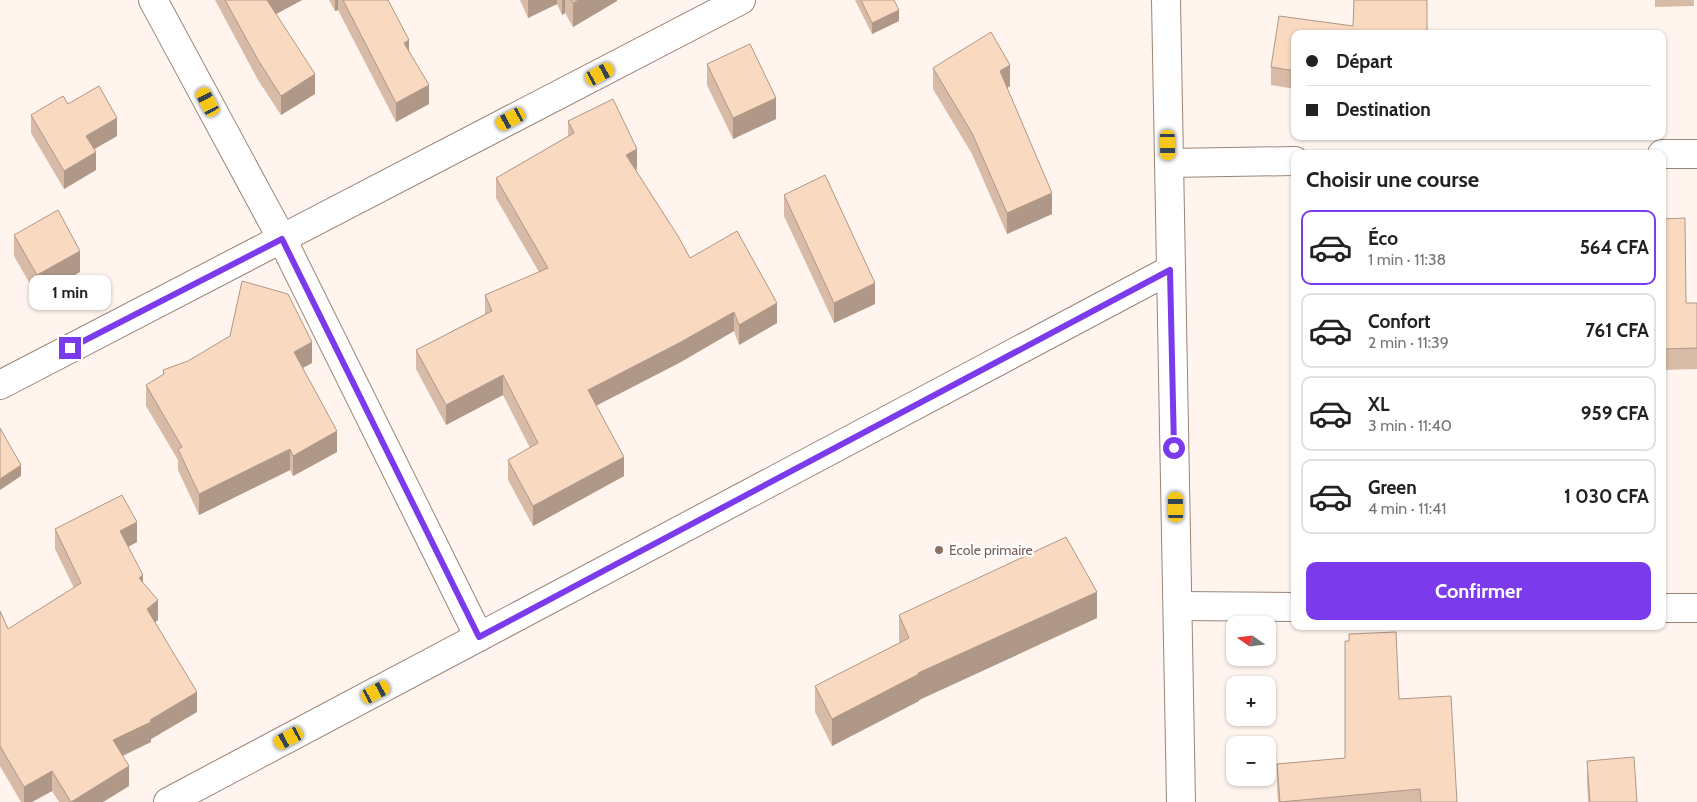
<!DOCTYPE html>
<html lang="fr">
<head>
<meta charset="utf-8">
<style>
  :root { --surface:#fff; --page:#f6f6f6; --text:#222; --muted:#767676; --line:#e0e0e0; --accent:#7c3aed }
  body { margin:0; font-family:Cabin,sans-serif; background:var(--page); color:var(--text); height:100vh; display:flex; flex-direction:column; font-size:19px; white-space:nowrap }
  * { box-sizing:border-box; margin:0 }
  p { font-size:16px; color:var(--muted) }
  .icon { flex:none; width:28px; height:28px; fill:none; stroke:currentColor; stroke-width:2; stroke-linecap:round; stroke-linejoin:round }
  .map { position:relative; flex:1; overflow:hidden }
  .side { position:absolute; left:1291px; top:150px; width:375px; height:480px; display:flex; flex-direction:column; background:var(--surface); border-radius:10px; box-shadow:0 1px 4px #0004 }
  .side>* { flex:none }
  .guide { position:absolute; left:1291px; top:30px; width:375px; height:110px; border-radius:10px; box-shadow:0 1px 4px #0004; display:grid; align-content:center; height:110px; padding:0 15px; background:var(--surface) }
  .needle { width:32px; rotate:284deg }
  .tools { position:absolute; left:1226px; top:616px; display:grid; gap:10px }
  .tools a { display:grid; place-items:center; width:50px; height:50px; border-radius:10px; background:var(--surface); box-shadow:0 1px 4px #0004; font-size:25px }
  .end { position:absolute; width:22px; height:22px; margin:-11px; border:6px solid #7c3aed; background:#fff; box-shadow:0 0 0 2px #fff }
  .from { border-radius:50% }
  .bubble { position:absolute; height:35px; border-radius:10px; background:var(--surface); box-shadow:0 1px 4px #0004; font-size:16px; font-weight:700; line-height:35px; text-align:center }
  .car { position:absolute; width:15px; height:30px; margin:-15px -8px; border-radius:6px; box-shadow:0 0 4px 1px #0007; background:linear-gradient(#f5c518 24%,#345 0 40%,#f5c518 0 76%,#345 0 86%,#f5c518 0) }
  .guide b { display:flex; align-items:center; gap:18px; height:48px; font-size:19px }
  .guide b+b { border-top:1px solid var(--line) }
  .guide i { width:12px; height:12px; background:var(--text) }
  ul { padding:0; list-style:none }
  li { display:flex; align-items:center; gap:15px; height:75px; margin:0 10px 8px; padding:0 5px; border:2px solid var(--line); border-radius:10px }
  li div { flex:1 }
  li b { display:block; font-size:19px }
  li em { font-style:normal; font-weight:700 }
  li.current { border-color:var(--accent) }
  li>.icon { width:45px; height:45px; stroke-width:1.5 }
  h2 { padding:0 15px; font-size:22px; line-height:60px }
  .primary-button { display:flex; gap:10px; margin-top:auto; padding:10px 15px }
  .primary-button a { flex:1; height:58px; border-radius:10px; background:var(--accent); color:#fff; font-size:20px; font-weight:700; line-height:58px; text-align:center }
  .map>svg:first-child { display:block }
</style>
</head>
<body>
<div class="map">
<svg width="1697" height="802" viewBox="0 0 1697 802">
  <rect width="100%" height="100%" fill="#fff5ee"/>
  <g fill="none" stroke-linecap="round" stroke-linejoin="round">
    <defs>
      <g id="street">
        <polyline points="153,0 282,239 479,637"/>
        <polyline points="1166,0 1181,802"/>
        <polyline points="1662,154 1697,154"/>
        <polyline points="1169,163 1295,161"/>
        <polyline points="0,385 741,0"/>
        <polyline points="1178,606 1295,607"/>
        <polyline points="1662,608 1697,608"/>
        <polyline points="168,802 1170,270"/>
      </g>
    </defs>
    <use href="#street" stroke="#9a8576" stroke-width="30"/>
    <use href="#street" stroke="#fff" stroke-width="28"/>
  </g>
  <g fill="#d7bba6">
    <polygon points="215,0 302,0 276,14 315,94 281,115 258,80"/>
    <polygon points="329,0 388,0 409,52 429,104 396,122 338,10 335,11"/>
    <polygon points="520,0 617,0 617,1 573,27 565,13 562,15 557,4 528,18"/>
    <polygon points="855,0 894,0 899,21 872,34"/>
    <polygon points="1354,0 1427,0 1427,34 1295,34 1295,89 1271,85 1271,67 1279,16 1353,26"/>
    <polygon points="1655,0 1694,0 1694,6 1655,7"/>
    <polygon points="707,64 776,119 733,139 707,85"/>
    <polygon points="933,68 1010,86 1007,88 1052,214 1007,234 972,154 933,89"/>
    <polygon points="31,115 117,136 94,149 96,170 64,189 31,133"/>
    <polygon points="568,121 637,169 636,170 690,258 777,323 739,345 734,331 679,363 596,405 624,476 533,526 508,480 508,460 530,448 503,395 446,425 416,369 416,350 485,314 485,295 539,272 496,198 496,178 568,136"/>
    <polygon points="784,195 875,304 834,323 784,216"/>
    <polygon points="1662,219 1686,303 1697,303 1697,369 1662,370"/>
    <polygon points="14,235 80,272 37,296 14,256"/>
    <polygon points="312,363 303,368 337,452 293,476 290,470 199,515 178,470 178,460 146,406 146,385 163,375 163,370"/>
    <polygon points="55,529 137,542 128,547 158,620 155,622 197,712 151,739 151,742 123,756 129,786 103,802 59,802 52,791 32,802 21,802 0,766 0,611 8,629 74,588 55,549"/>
    <polygon points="899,615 1097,618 919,700 919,701 832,746 815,712 815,686 900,643 899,641"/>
    <polygon points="1399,699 1457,802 1278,802 1277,788 1277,764 1345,758"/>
    <polygon points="1587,761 1637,802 1588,802 1587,782"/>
  </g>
  <g fill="#af9887">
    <polygon points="267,0 302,0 267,19"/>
    <polygon points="335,0 338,0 338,10 335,11"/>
    <polygon points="528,0 557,0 557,4 528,18"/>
    <polygon points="562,0 565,0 565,13 562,15"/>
    <polygon points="579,0 617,0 617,1 573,27 573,3"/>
    <polygon points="899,10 899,21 872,34 872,23"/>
    <polygon points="409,40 409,59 404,43"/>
    <polygon points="1010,65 1010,86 1000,92 1000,71"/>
    <polygon points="315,74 315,94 281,115 281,96"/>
    <polygon points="429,85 429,104 396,122 396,103"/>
    <polygon points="776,98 776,119 733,139 733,118"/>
    <polygon points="117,118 117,136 86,154 86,136"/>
    <polygon points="637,149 637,169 626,175 626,155"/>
    <polygon points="96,152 96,170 64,189 64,171"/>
    <polygon points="1052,193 1052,214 1007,234 1007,213"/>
    <polygon points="80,251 80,272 37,296 37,275"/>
    <polygon points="875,283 875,304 834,323 834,303"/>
    <polygon points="777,303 777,323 739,345 739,325"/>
    <polygon points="734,312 734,331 679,363 588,410 588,390"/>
    <polygon points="312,342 312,363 294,372 294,352"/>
    <polygon points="503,375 503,395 446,425 446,405"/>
    <polygon points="337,431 337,452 293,476 293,456"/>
    <polygon points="290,449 290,470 199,515 199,494"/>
    <polygon points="624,457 624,476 533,526 533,506"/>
    <polygon points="21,465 21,476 0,490 0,479"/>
    <polygon points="137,522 137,542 120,551 120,531"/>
    <polygon points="143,575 143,595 139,578"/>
    <polygon points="1097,592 1097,618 919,700 919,701 832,746 832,719 918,673"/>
    <polygon points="158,600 158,620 147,629 147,609"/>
    <polygon points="197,692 197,712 151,739 151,742 113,760 113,740 150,720"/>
    <polygon points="129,766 129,786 103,802 71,802"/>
    <polygon points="52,771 52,791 32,802 24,802 24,787"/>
  </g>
  <g fill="#fad9c1" stroke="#af9887">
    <polygon points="225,0 267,0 315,74 281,96 258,60"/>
    <polygon points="343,0 388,0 409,40 404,43 429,85 396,103"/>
    <polygon points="571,0 579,0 573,3"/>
    <polygon points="861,0 894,0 899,10 872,23"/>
    <polygon points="1354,0 1427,0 1427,33 1295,34 1295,71 1271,67 1279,16 1353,26"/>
    <polygon points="991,32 1010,65 1000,71 1052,193 1007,213 972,133 933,68"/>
    <polygon points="750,44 776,98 733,118 707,64"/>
    <polygon points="99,86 117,118 86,136 96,152 64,171 31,115 63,96 68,104"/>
    <polygon points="613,99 637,149 626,155 678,236 690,258 737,231 777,303 739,325 734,312 679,343 588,390 624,457 533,506 508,460 538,443 503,375 446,405 416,350 492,311 485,295 548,268 496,178 574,133 568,121"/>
    <polygon points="825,175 875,283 834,303 784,195"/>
    <polygon points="58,210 80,251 37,275 14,235"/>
    <polygon points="1685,218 1686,303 1697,303 1697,348 1662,349 1662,219"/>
    <polygon points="242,281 288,294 312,342 294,352 337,431 293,456 290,449 199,494 178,449 182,447 146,385 164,374 163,370 188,361 230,336"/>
    <polygon points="0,428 21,465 0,479"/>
    <polygon points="122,495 137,522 120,531 143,575 139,578 158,600 147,609 197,692 150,720 151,722 113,740 129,766 71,802 52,771 24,787 0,746 0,611 8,629 81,583 55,529"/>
    <polygon points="1066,537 1097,592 918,673 919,674 832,719 815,686 909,638 899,615"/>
    <polygon points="1396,632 1399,699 1451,696 1457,802 1421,802 1420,789 1280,802 1277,764 1345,758 1345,641 1349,641 1349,634"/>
    <polygon points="1634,757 1637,802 1590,802 1587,761"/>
  </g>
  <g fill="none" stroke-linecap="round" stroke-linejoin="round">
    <polyline stroke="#7c3aed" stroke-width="6" points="70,348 282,239 479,637 1170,270 1174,448"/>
  </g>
  <circle fill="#8d6e63" stroke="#fff" stroke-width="2" cx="939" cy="550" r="5"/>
  <g text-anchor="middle" stroke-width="4" stroke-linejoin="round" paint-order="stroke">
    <g font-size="14" fill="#785e54" stroke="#fff" text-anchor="start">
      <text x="949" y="555">Ecole primaire</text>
    </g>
  </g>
</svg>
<div class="tools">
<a><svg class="needle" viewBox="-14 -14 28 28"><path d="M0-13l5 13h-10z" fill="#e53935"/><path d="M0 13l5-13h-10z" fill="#767676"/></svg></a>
<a>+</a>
<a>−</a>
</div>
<i class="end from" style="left:1174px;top:448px"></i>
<i class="end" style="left:70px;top:348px"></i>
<div class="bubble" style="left:29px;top:275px;width:82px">1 min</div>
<i class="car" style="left:600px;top:74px;rotate:62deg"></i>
<i class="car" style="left:208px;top:102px;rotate:332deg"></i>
<i class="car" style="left:511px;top:119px;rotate:242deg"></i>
<i class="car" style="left:1168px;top:145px;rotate:179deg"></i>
<i class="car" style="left:1176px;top:507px;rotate:359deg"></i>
<i class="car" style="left:376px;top:692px;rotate:62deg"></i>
<i class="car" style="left:289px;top:738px;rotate:242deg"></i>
<div class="guide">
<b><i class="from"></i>Départ</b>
<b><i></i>Destination</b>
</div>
<section class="side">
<h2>Choisir une course</h2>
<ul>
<li class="current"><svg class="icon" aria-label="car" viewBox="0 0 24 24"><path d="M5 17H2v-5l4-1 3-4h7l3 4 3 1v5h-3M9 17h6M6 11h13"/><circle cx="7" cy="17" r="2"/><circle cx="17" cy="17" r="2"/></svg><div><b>Éco</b><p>1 min · 11:38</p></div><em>564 CFA</em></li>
<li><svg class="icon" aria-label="car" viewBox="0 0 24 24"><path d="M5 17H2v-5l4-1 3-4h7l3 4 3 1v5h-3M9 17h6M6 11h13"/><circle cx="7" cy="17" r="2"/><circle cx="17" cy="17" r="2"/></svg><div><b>Confort</b><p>2 min · 11:39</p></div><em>761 CFA</em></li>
<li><svg class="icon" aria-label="car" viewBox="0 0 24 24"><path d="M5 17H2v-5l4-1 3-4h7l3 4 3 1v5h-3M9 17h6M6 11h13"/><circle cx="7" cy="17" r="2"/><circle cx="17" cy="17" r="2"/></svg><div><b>XL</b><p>3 min · 11:40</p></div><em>959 CFA</em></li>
<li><svg class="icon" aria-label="car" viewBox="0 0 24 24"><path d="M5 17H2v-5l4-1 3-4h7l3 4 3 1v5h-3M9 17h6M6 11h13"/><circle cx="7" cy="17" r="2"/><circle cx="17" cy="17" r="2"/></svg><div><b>Green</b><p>4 min · 11:41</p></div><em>1 030 CFA</em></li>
</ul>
<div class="primary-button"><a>Confirmer</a></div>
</section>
</div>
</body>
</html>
